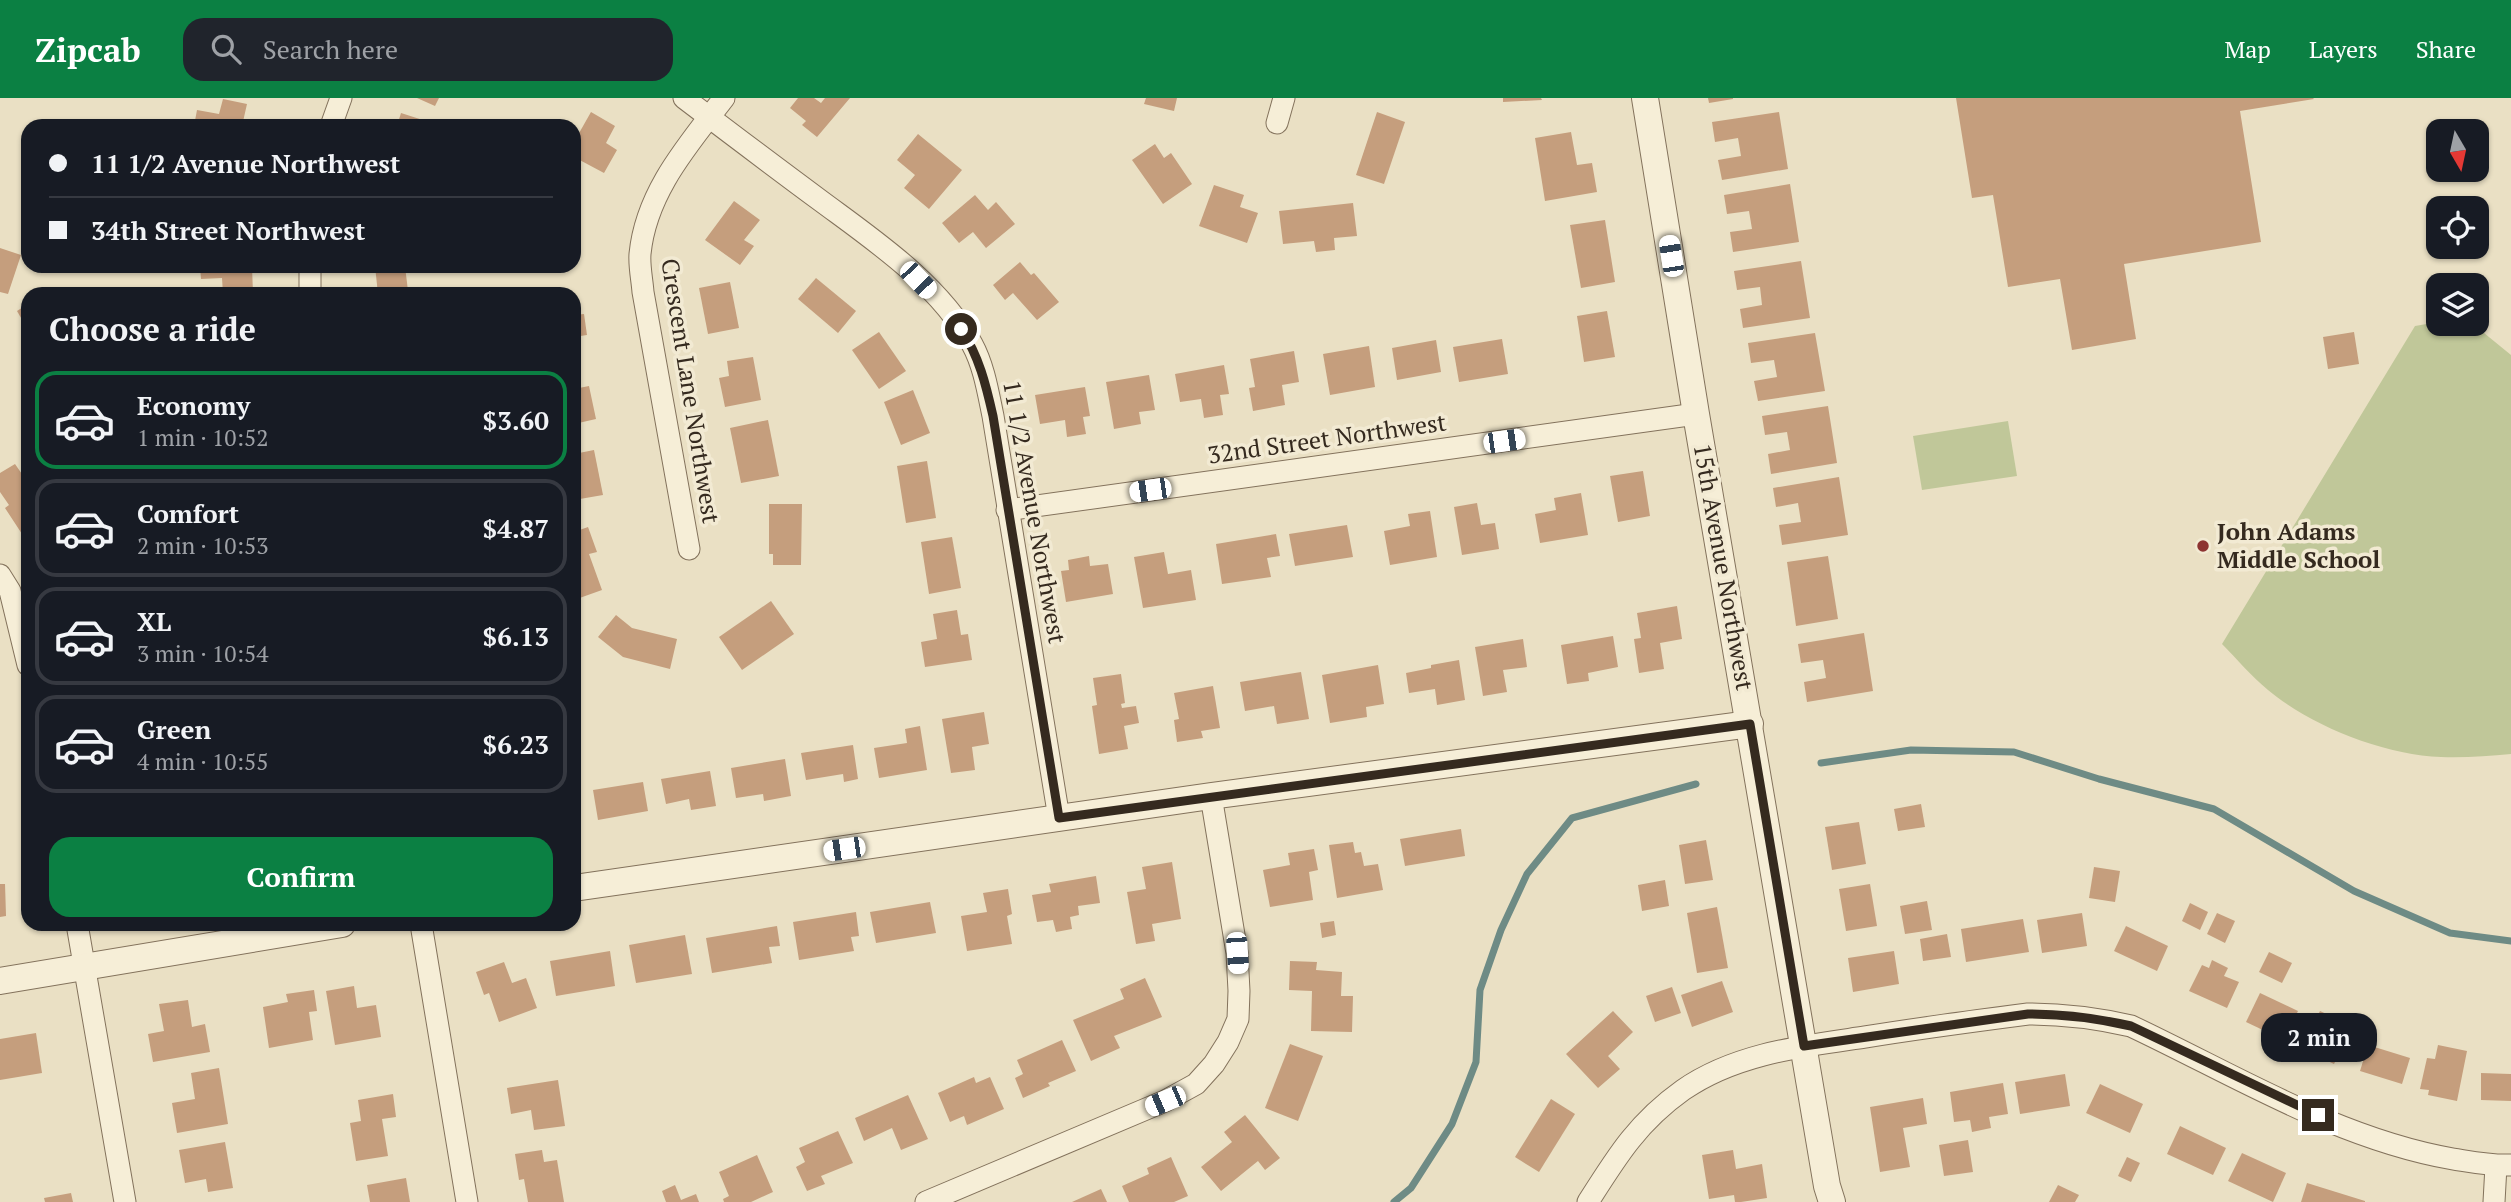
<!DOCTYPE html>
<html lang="en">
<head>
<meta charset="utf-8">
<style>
  :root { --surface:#171b24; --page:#20242c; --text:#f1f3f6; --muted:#9ea1a6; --line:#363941; --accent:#0b8043 }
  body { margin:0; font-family:"PT Serif",serif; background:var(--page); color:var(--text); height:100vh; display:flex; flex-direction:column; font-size:26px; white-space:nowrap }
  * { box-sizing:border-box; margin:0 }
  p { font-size:23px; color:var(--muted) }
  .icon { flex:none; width:38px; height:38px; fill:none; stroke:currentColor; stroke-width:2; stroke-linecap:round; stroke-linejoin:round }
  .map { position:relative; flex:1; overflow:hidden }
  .drawer { position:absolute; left:21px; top:189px; width:560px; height:644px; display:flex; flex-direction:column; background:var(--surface); border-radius:21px; box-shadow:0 2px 5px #0004 }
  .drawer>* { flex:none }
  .top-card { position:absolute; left:21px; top:21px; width:560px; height:154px; border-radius:21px; box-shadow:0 2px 5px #0004; display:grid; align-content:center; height:154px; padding:0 28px; background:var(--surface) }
  .needle { width:46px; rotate:171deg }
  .buttons { position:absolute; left:2426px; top:21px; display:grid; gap:14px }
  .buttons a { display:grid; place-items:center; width:63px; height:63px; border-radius:14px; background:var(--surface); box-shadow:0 2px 5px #0004; font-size:35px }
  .end { position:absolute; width:32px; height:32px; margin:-16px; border:9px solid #352a1f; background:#fff; box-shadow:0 0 0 4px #fff }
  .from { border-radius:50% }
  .bubble { position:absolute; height:49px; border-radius:21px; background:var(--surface); box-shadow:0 2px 5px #0004; font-size:23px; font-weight:700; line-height:49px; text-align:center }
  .car { position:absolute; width:21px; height:42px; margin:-21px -10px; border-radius:9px; box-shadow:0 0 5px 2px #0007; background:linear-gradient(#fff 24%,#345 0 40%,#fff 0 76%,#345 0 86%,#fff 0) }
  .top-card b { display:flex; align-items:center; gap:24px; height:66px; font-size:26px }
  .top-card b+b { border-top:2px solid var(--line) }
  .top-card i { width:18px; height:18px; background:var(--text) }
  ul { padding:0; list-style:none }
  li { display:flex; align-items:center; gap:21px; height:98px; margin:0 14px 10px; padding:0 14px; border:4px solid var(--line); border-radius:21px }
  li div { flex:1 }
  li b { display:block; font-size:26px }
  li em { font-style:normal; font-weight:700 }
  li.active { border-color:var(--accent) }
  li>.icon { width:63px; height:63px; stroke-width:1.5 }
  h2 { padding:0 28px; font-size:32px; line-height:84px }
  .action { display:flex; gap:14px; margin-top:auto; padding:14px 28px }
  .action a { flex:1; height:80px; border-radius:21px; background:var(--accent); color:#fff; font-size:28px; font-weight:700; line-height:80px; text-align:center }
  header { display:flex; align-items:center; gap:42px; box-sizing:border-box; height:98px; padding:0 35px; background:var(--accent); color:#fff }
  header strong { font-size:33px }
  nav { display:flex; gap:38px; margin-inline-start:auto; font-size:24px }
  .search { width:490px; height:63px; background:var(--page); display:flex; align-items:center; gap:18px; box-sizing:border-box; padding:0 24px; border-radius:21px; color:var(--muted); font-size:26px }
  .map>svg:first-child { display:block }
</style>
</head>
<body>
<header>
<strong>Zipcab</strong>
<div class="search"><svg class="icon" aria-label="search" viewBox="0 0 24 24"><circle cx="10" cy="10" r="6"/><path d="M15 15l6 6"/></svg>Search here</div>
<nav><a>Map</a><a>Layers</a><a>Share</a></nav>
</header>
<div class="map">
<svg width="2511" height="1104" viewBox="0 0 2511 1104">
  <rect width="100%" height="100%" fill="#eae0c4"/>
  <g fill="#c0c799">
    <path d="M2438,224L2473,226L2511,257V656C2488,658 2464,660 2441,659C2384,657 2311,628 2268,592C2251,578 2237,561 2222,546L2415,228Z"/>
    <polygon points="2008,323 2017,378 1922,392 1913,338"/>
  </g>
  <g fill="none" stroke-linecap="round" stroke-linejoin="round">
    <g stroke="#6e8b85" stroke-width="7">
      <polyline points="1821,665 1911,652 2014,654 2099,681 2214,711 2354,793 2450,835 2511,843"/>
      <polyline points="1394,1104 1411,1090 1452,1026 1476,964 1480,892 1501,832 1527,776 1572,720 1696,686"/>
    </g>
  </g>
  <g fill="#c59e7d">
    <polygon points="417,0 439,0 435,8"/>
    <polygon points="798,0 814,0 821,5 825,0 850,0 817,39 802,27 806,23 790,10"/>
    <polygon points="1146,0 1177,0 1174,13 1144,6"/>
    <polygon points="1503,0 1541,0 1542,2 1503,4"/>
    <polygon points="1708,0 1733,0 1733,1 1709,5"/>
    <polygon points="1956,0 2313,0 2314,1 2240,13 2261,144 2124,166 2136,241 2072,252 2060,181 2008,189 1993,97 1972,100"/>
    <polygon points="223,1 247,6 242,28 194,28 197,12 219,16"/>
    <polygon points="591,14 615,28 606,45 617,52 604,75 574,59 574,44"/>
    <polygon points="1377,14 1405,24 1384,86 1356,77"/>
    <polygon points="1779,14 1788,71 1722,82 1718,62 1741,58 1738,40 1715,44 1712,24"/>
    <polygon points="401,15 429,24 428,28 397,28"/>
    <polygon points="1571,34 1577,67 1592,65 1597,94 1545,103 1535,40"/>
    <polygon points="918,36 962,72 929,111 904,90 915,77 897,62"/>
    <polygon points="1155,46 1164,60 1171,55 1192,86 1163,106 1132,62"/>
    <polygon points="1790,86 1799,144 1733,154 1730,134 1752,131 1749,113 1727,116 1724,97"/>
    <polygon points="1214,87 1244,97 1240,109 1258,115 1247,145 1199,128"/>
    <polygon points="975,97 988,112 996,104 1015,126 986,150 973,134 959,145 942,125"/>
    <polygon points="734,103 760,122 744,142 754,148 740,167 705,142"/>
    <polygon points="1353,105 1357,138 1334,140 1335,152 1316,154 1314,143 1283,146 1279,113"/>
    <polygon points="1605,122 1615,184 1581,190 1570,127"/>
    <polygon points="0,150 21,157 8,196 0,194"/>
    <polygon points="1801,163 1810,220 1743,230 1740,211 1762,207 1760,189 1737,192 1734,173"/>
    <polygon points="1020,164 1031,177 1034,175 1059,204 1037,222 1013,195 1005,202 993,187"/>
    <polygon points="200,168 252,168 253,196 223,196 222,180 201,181"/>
    <polygon points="375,168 405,168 408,193 378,196"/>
    <polygon points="816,180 856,213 838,235 798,201"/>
    <polygon points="730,184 739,230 708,236 699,190"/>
    <polygon points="28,206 28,232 17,213"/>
    <polygon points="1607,213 1615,259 1584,264 1577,218"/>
    <polygon points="584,216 587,237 574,239 574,217"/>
    <polygon points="879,234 906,273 879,291 852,252"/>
    <polygon points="2354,234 2359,266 2328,271 2323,239"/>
    <polygon points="1815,235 1825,293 1758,303 1754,283 1777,279 1774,262 1751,265 1748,245"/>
    <polygon points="1502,241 1508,276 1459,284 1453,249"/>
    <polygon points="1436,242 1441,274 1397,282 1392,250"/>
    <polygon points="1369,248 1375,289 1330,297 1323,256"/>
    <polygon points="1294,253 1299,284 1282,287 1285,307 1253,313 1249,290 1255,289 1250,261"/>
    <polygon points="753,259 761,302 725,309 719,280 729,278 727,263"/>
    <polygon points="1224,267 1229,296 1220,297 1223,317 1204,320 1201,301 1180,304 1175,276"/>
    <polygon points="1149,277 1155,312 1139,314 1141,326 1114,331 1106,284"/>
    <polygon points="589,288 596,321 574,326 574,291"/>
    <polygon points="1085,289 1090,318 1083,319 1086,336 1067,339 1065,322 1040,326 1035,297"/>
    <polygon points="913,292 930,335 901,347 884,304"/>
    <polygon points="1828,308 1837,365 1771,376 1768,356 1790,352 1787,334 1765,337 1762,318"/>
    <polygon points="768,322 779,378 741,385 730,330"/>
    <polygon points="594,352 603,397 574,402 574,356"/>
    <polygon points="927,363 936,420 906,425 897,368"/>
    <polygon points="15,366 24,379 28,377 28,432 22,436 5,410 9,407 0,394 0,375"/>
    <polygon points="1643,373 1650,418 1618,424 1610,378"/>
    <polygon points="1839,379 1848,437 1782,447 1779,427 1801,424 1798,405 1776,409 1773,390"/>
    <polygon points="1581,395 1588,437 1540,445 1535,416 1556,412 1554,400"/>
    <polygon points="1477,405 1481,427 1495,425 1499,451 1462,457 1454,409"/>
    <polygon points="769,406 802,406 801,467 773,467 773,456 769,456"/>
    <polygon points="1430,413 1437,459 1390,467 1384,433 1410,428 1408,416"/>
    <polygon points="1347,427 1353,459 1295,468 1289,436"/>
    <polygon points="588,429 597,454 589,456 602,492 574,502 574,434"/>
    <polygon points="1276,436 1280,458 1267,460 1271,479 1222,486 1216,446"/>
    <polygon points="952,439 961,490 929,496 921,444"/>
    <polygon points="1164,454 1168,476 1191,472 1196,502 1143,510 1134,459"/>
    <polygon points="1089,458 1090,468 1108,466 1113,496 1066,504 1061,473 1069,472 1068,462"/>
    <polygon points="1828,458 1838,521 1796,528 1787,464"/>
    <polygon points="771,503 794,536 742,572 719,539"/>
    <polygon points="1677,508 1682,541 1660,545 1664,571 1639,575 1634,541 1641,540 1637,515"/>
    <polygon points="957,512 961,537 968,536 972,562 925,569 921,544 937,541 933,516"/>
    <polygon points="616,517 632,530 677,541 670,571 623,559 598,539"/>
    <polygon points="1864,535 1873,593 1807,604 1804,584 1826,580 1823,562 1801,565 1798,546"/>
    <polygon points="1613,538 1618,569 1588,575 1589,583 1567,586 1561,547"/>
    <polygon points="1523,541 1527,569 1503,572 1507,594 1483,598 1475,549"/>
    <polygon points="1459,562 1465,602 1437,607 1435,591 1409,595 1406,575 1431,570 1431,567"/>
    <polygon points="1378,567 1384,606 1366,609 1367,619 1330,625 1322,577"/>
    <polygon points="1301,574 1309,621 1277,626 1274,608 1245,613 1240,584"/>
    <polygon points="1121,576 1125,605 1121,606 1122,610 1136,608 1139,625 1124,628 1128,651 1099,656 1092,608 1097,607 1093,580"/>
    <polygon points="1213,588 1220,630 1201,633 1203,640 1177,644 1174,622 1179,621 1174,595"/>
    <polygon points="984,614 989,646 972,649 975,672 951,675 942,621"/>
    <polygon points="920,628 927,672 879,680 874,650 907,645 905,631"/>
    <polygon points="853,647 858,681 844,684 843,676 806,682 801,655"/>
    <polygon points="785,661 791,698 764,703 763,696 736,700 731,670"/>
    <polygon points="710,673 716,708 691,712 689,701 666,706 661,681"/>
    <polygon points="643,684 648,713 598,722 593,692"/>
    <polygon points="1921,706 1925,729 1898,733 1894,711"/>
    <polygon points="1859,724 1866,766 1832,772 1825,729"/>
    <polygon points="1461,731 1465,758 1405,768 1400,741"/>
    <polygon points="1706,742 1713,782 1685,786 1679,747"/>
    <polygon points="1353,744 1355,755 1361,754 1364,768 1378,766 1383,792 1337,800 1329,747"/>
    <polygon points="1314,751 1318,772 1309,774 1313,802 1270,809 1263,772 1290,767 1288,755"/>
    <polygon points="1172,764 1181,821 1152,826 1155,843 1136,846 1127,794 1146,791 1142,769"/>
    <polygon points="2094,769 2120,773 2115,804 2089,800"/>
    <polygon points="1096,778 1100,805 1078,808 1079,817 1070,819 1072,831 1056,834 1053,822 1037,824 1032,797 1051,794 1049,786"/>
    <polygon points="1665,782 1669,808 1642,813 1638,787"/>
    <polygon points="0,786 5,786 6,818 0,819"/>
    <polygon points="1870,786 1877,828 1846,833 1839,791"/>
    <polygon points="1008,791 1012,816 1007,818 1012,846 967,853 961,818 987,814 983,795"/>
    <polygon points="1927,803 1932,832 1905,836 1900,808"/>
    <polygon points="930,804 936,835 876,845 870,814"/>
    <polygon points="2190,805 2208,814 2200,832 2182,823"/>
    <polygon points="1717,809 1728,870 1697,875 1687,815"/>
    <polygon points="856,814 859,838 851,839 854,853 799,862 793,824"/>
    <polygon points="2082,815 2087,848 2042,855 2037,822"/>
    <polygon points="2217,815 2235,823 2225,845 2207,836"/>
    <polygon points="2023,821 2029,854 1966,864 1961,831"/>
    <polygon points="1334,823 1336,837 1322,840 1320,825"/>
    <polygon points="777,828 780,848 769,849 772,865 712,875 706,840"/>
    <polygon points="2126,828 2168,848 2157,873 2114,853"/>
    <polygon points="1947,836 1951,859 1923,863 1920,841"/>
    <polygon points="685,837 692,876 636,885 629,847"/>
    <polygon points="610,853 615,888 556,898 550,863"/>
    <polygon points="1894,853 1899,886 1853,894 1848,860"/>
    <polygon points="2269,854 2292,865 2282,885 2259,874"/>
    <polygon points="2212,862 2228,870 2224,878 2239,884 2227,910 2189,893 2202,867 2209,870"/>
    <polygon points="1290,863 1317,864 1316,872 1342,874 1341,898 1353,898 1352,934 1311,933 1312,893 1289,892"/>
    <polygon points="504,864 512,885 526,880 537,910 499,924 489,895 484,897 476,874"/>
    <polygon points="1145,880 1162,919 1114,938 1120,950 1091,963 1073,922 1124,901 1120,891"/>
    <polygon points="1722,883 1733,914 1692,929 1681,897"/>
    <polygon points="354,888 357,910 376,907 381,939 335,947 326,893"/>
    <polygon points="1672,889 1681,915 1655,924 1646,898"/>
    <polygon points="314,892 317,913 309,914 313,942 269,950 263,909 288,904 286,896"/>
    <polygon points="2260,895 2298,913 2284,942 2246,924"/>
    <polygon points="188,902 192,929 205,926 210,954 153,964 148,936 164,933 159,906"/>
    <polygon points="1613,913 1633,934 1608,958 1620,971 1598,990 1566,956"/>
    <polygon points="2320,913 2333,919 2327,931 2347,940 2334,966 2296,948 2308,922 2314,925"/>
    <polygon points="36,935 42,975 0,982 0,941"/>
    <polygon points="1062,942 1076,973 1048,985 1050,988 1023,1000 1015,980 1023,976 1017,962"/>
    <polygon points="1290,946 1323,958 1298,1023 1265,1010"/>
    <polygon points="2368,947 2410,960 2402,986 2360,973"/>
    <polygon points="2438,947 2467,953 2457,1003 2428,997 2429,992 2420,991 2427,960 2435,961"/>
    <polygon points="219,970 228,1026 177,1035 172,1005 195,1001 191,975"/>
    <polygon points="2481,975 2511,976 2511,1003 2481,1002"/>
    <polygon points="2065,976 2070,1008 2020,1016 2015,984"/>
    <polygon points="974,979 976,985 990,979 1004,1011 967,1027 964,1018 950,1024 938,995"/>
    <polygon points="558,982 565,1028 534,1032 531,1012 511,1016 507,990"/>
    <polygon points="2003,985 2008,1016 1989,1019 1991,1030 1972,1034 1970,1022 1954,1024 1950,994"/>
    <polygon points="2100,986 2143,1006 2130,1035 2086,1015"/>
    <polygon points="393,996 396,1019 382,1021 388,1058 356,1063 350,1025 361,1023 358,1002"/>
    <polygon points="908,997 928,1041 901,1052 892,1030 864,1043 855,1020"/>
    <polygon points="1923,1000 1927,1026 1903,1030 1910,1069 1880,1074 1870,1009"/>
    <polygon points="1551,1001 1575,1016 1539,1074 1515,1059"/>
    <polygon points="1245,1017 1280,1060 1265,1072 1258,1063 1221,1093 1201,1069 1232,1044 1224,1034"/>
    <polygon points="2180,1028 2226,1050 2213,1077 2167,1056"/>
    <polygon points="838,1033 853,1065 821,1078 825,1086 807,1093 796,1069 805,1064 799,1050"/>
    <polygon points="1968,1042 1973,1074 1944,1078 1939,1047"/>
    <polygon points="225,1044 233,1090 208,1094 206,1081 185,1085 179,1052"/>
    <polygon points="542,1052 544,1064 557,1062 564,1104 528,1104 524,1081 519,1082 515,1056"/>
    <polygon points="1733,1052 1736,1071 1762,1066 1767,1100 1741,1104 1735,1104 1734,1097 1709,1101 1702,1057"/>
    <polygon points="2242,1055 2286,1075 2273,1104 2228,1083"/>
    <polygon points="757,1057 773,1094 751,1104 724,1104 723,1101 729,1098 719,1074"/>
    <polygon points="1171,1059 1188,1098 1174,1104 1129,1104 1122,1088 1149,1076 1147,1070"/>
    <polygon points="2127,1059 2140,1065 2131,1084 2118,1078"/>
    <polygon points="406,1080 410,1104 370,1104 367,1087"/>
    <polygon points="2307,1085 2365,1103 2365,1104 2301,1104"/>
    <polygon points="675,1087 681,1102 696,1096 699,1104 666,1104 662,1093"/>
    <polygon points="2058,1087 2079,1097 2075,1104 2049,1104"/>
    <polygon points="1101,1091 1107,1104 1072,1104"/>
    <polygon points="71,1095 73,1104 45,1104 44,1100"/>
  </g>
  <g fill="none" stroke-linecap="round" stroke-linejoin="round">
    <defs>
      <g id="minor">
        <path d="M684,0C730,35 775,69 821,103C875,143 939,186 972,246C984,268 988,294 993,318L1059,720"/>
        <polyline points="1277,25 1284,0"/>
        <polyline points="331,28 341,0"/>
        <polyline points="310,168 310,196"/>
        <polyline points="1007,412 1696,316"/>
        <path d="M689,451L643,194C642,181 639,168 640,156C646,94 688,47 724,0"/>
        <polyline points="0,477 10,493 28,567"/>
        <polyline points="77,826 125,1104"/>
        <polyline points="421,826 467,1104"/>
        <polyline points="926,1104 1165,1003 1196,986 1214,966 1228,944 1238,921 1239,893 1237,855 1211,698"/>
        <path d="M1588,1104C1617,1058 1638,1024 1683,992C1736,955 1804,948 1865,939C1920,930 1974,923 2028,916C2064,916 2096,920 2131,928C2235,977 2338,1041 2453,1061C2472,1064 2491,1068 2511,1067"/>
        <polyline points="2494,1104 2496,1068"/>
      </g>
      <g id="tertiary">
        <polyline points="1645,0 1696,316 1827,1088 1832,1104"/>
        <polyline points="574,790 1211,698 1750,626"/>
        <polyline points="0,883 342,826"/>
      </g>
    </defs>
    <use href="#minor" stroke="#83725c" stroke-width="23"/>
    <use href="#tertiary" stroke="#83725c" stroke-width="28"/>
    <use href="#minor" stroke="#f6eed7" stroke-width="21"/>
    <use href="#tertiary" stroke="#f6eed7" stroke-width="26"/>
  </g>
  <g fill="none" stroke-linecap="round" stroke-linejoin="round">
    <path stroke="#352a1f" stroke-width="9" d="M961,231C979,258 986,287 993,318L1059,720L1750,626L1804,948L2028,916C2064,916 2096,920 2131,928L2318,1017"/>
  </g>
  <circle fill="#8d3431" stroke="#f2ead3" stroke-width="2.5" cx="2203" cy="448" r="7"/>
  <g text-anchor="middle" stroke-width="7" stroke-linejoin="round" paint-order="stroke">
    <g font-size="24" fill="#352a1f" stroke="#f2ead3">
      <text transform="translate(690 293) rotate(81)" y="8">Crescent Lane Northwest</text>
      <text transform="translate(1327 341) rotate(-8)" y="8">32nd Street Northwest</text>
      <text transform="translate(1034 414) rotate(80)" y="8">11 1/2 Avenue Northwest</text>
      <text transform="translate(1723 469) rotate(80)" y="8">15th Avenue Northwest</text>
    </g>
    <g font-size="24" font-weight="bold" fill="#352a1f" stroke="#f2ead3" text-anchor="start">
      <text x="2217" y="442">John Adams<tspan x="2217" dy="28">Middle School</tspan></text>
    </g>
  </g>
</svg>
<div class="buttons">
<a><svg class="needle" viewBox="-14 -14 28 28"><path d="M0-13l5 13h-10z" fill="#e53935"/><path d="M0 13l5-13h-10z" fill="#9ea1a6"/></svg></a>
<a><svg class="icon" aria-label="locate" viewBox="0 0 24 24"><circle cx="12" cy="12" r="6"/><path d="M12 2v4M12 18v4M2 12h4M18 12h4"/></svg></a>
<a><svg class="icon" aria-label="layers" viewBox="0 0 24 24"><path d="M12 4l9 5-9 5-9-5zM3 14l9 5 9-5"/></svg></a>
</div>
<i class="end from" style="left:961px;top:231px"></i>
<i class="end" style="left:2318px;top:1017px"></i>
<div class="bubble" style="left:2261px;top:915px;width:116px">2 min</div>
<i class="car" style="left:1671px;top:158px;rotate:351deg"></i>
<i class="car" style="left:918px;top:182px;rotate:136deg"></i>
<i class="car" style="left:1504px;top:343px;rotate:82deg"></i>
<i class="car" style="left:1150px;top:392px;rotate:262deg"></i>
<i class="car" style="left:844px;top:751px;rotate:262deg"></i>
<i class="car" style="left:1237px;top:855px;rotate:176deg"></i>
<i class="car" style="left:1165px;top:1003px;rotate:247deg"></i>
<div class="top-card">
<b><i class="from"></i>11 1/2 Avenue Northwest</b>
<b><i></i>34th Street Northwest</b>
</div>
<section class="drawer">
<h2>Choose a ride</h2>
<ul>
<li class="active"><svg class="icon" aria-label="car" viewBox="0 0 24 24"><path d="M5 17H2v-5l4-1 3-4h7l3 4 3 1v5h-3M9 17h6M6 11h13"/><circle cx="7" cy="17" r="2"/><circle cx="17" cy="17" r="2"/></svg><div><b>Economy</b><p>1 min · 10:52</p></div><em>$3.60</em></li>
<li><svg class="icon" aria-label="car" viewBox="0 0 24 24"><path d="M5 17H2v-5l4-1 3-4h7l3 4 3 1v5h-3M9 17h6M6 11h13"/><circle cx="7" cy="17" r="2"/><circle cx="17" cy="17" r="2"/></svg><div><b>Comfort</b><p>2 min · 10:53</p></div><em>$4.87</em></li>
<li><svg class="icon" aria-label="car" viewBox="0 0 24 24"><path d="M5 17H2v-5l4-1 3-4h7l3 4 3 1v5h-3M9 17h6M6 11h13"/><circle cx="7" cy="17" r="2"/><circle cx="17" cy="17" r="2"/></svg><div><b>XL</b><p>3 min · 10:54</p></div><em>$6.13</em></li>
<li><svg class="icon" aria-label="car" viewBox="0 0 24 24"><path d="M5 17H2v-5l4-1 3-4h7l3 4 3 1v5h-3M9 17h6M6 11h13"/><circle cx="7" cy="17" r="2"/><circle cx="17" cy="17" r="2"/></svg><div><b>Green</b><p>4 min · 10:55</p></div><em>$6.23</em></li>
</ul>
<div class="action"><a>Confirm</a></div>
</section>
</div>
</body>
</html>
